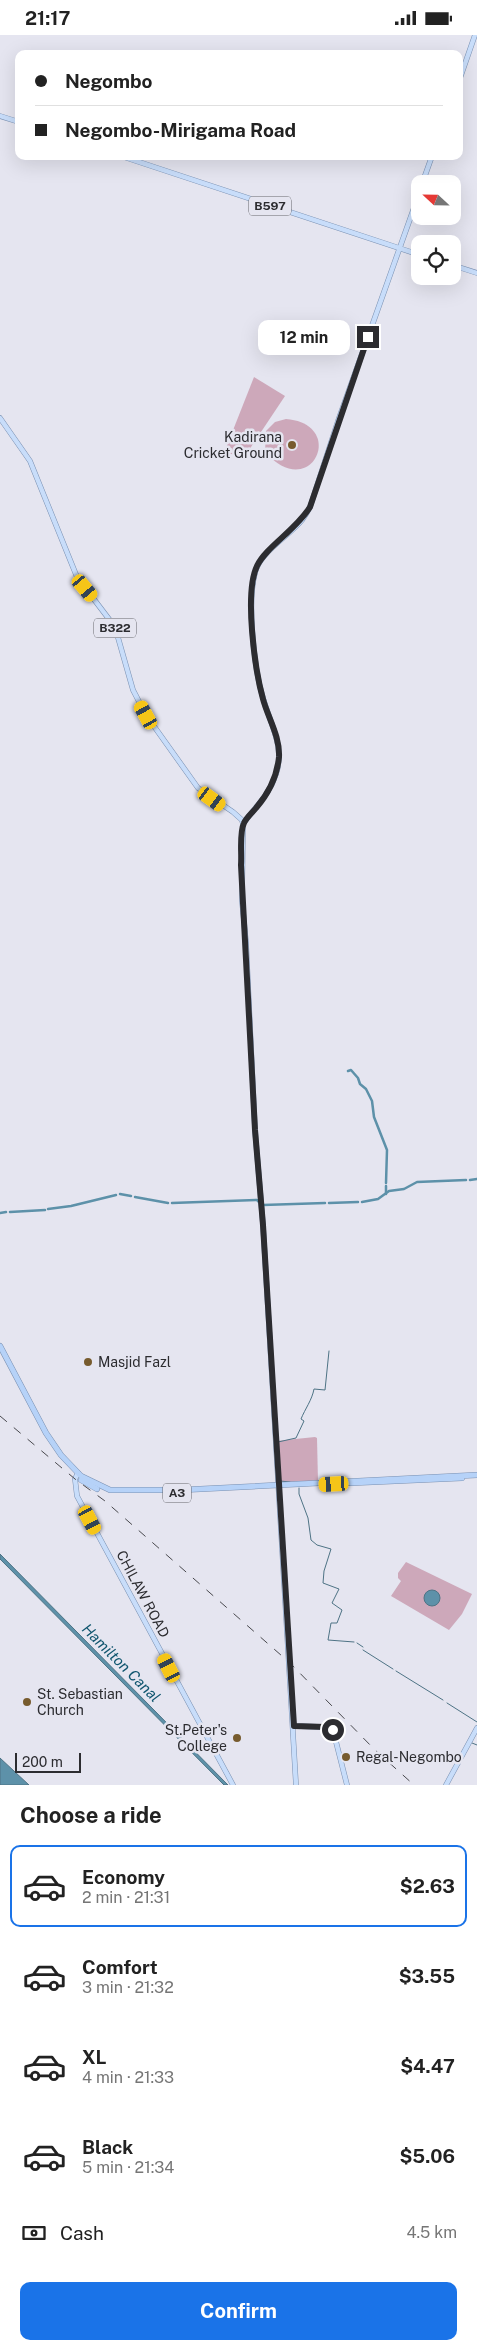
<!DOCTYPE html>
<html lang="en">
<head>
<meta charset="utf-8">
<style>
  :root { --surface:#fff; --page:#f6f6f6; --text:#222; --muted:#767676; --line:#e0e0e0; --accent:#1a73e8 }
  body { margin:0; font-family:"Public Sans",sans-serif; background:var(--page); color:var(--text); height:100vh; display:flex; flex-direction:column; font-size:19px; white-space:nowrap }
  * { box-sizing:border-box; margin:0 }
  p { font-size:16px; color:var(--muted) }
  .icon { flex:none; width:28px; height:28px; fill:none; stroke:currentColor; stroke-width:2; stroke-linecap:round; stroke-linejoin:round }
  .map { position:relative; height:1750px; overflow:hidden }
  .sheet { display:flex; flex-direction:column; background:var(--surface); flex:1 }
  .sheet>* { flex:none }
  .guide { position:absolute; left:15px; top:15px; width:448px; height:110px; border-radius:10px; box-shadow:0 5px 20px #0002; display:grid; align-content:center; height:110px; padding:0 20px; background:var(--surface) }
  .needle { width:32px; rotate:292deg }
  .fabs { position:absolute; left:411px; top:140px; display:grid; gap:10px }
  .fabs a { display:grid; place-items:center; width:50px; height:50px; border-radius:10px; background:var(--surface); box-shadow:0 5px 20px #0002; font-size:25px }
  .scale { position:absolute; left:15px; bottom:12px; width:66px; box-sizing:border-box; padding-left:5px; border:2px solid #2c2c30; border-top:0; font-size:14px; line-height:18px; white-space:nowrap; color:#2c2c30; -webkit-text-stroke:4px #e5e5f0; paint-order:stroke }
  .end { position:absolute; width:22px; height:22px; margin:-11px; border:6px solid #2c2c30; background:#fff; box-shadow:0 0 0 2px #fff }
  .from { border-radius:50% }
  .bubble { position:absolute; height:35px; border-radius:10px; background:var(--surface); box-shadow:0 5px 20px #0002; font-size:16px; font-weight:700; line-height:35px; text-align:center }
  .car { position:absolute; width:15px; height:30px; margin:-15px -8px; border-radius:6px; box-shadow:0 0 4px 1px #0007; background:linear-gradient(#f5c518 24%,#345 0 40%,#f5c518 0 76%,#345 0 86%,#f5c518 0) }
  .guide b { display:flex; align-items:center; gap:18px; height:48px; font-size:19px }
  .guide b+b { border-top:1px solid var(--line) }
  .guide i { width:12px; height:12px; background:var(--text) }
  ul { padding:0; list-style:none }
  li { display:flex; align-items:center; gap:15px; height:82px; margin:0 10px 8px; padding:0 10px; border:2px solid transparent; border-radius:10px }
  li div { flex:1 }
  li b { display:block; font-size:19px }
  li em { font-style:normal; font-weight:700 }
  li.on { border-color:var(--accent) }
  li>.icon { width:45px; height:45px; stroke-width:1.5 }
  h2 { padding:0 20px; font-size:22px; line-height:60px }
  .pay { display:flex; align-items:center; gap:12px; height:55px; padding:0 20px; font-size:19px }
  .pay p { margin-inline-start:auto }
  .button { display:flex; gap:10px; margin-top:auto; padding:10px 20px }
  .button a { flex:1; height:58px; border-radius:10px; background:var(--accent); color:#fff; font-size:20px; font-weight:700; line-height:58px; text-align:center }
  .status { display:flex; justify-content:space-between; align-items:center; height:35px; padding:0 25px; background:var(--surface); direction:ltr }
  .status svg { height:14px; fill:currentColor }
  .map>svg:first-child { display:block }
</style>
</head>
<body>
<div class="status"><b>21:17</b><svg viewBox="0 0 49 12"><path d="M0 12V9h3v3zM5 12V6h3v6zM10 12V3h3v9zM15 12V0h3v12zM26 1h20v11H26zM47 4h2v5h-2z"/></svg></div>
<div class="map">
<svg width="477" height="1750" viewBox="0 0 477 1750">
  <rect width="100%" height="100%" fill="#e5e5f0"/>
  <g fill="#cda8ba">
    <polygon points="254,342 285,361 245,421 224,418"/>
    <path d="M286,384C348,389 311,469 265,417L266,396L275,387Z"/>
    <polygon points="315,1402 317,1403 318,1447 278,1449 276,1406"/>
    <polygon points="406,1527 472,1559 462,1579 449,1595 391,1561 401,1546 398,1543 398,1538"/>
  </g>
  <g fill="#5d91a9" stroke="#4e7385">
    <polygon points="0,1519 228,1750 224,1750 0,1524"/>
    <circle cx="432" cy="1563" r="8"/>
    <polygon points="0,1723 29,1750 0,1750"/>
  </g>
  <g fill="none" stroke-linecap="round" stroke-linejoin="round">
    <g stroke="#4e7385" stroke-width="1">
      <path d="M278,1410V1407L296,1403L304,1386L301,1384C305,1374 312,1365 314,1354L325,1355L329,1316"/>
      <polyline points="280,1446 290,1447"/>
      <polyline points="299,1453 299,1459 308,1483 311,1505 317,1510 331,1514 324,1536 323,1548 339,1554 332,1568 342,1575 337,1588 331,1588 328,1605 354,1607"/>
      <polyline points="357,1608 363,1612"/>
      <polyline points="363,1615 393,1634"/>
      <polyline points="396,1636 443,1665"/>
      <polyline points="447,1668 477,1687"/>
      <polyline points="472,1708 477,1710"/>
    </g>
    <g stroke="#5d91a9" stroke-width="2.5">
      <polyline points="348,1036 351,1035 358,1043 360,1049 366,1054 372,1066 374,1082 387,1115 386,1148"/>
      <polyline points="470,1145 477,1144"/>
      <polyline points="386,1151 386,1159"/>
      <polyline points="120,1159 131,1161"/>
      <polyline points="135,1162 168,1168"/>
      <polyline points="362,1167 378,1164 389,1156 404,1154 417,1147 466,1145"/>
      <polyline points="172,1168 257,1165 259,1167"/>
      <polyline points="329,1168 358,1167"/>
      <polyline points="263,1170 325,1168"/>
      <polyline points="48,1174 71,1171 116,1160"/>
      <polyline points="10,1177 45,1175"/>
      <polyline points="0,1178 6,1177"/>
    </g>
    <defs>
      <g id="primary">
        <polyline points="459,46 475,0"/>
        <polyline points="0,81 19,87"/>
        <polyline points="121,121 420,220"/>
        <polyline points="422,149 432,121"/>
        <polyline points="452,230 477,238"/>
        <polyline points="0,383 30,426 77,542 115,592 133,655 146,680 198,753 233,777 242,785 243,789 242,866 246,907 255,1095 263,1190 296,1750"/>
        <path d="M243,789C255,772 270,759 276,739C285,713 271,690 264,666C254,636 247,568 255,538C259,518 289,501 302,485C305,481 308,476 310,472L338,386L420,156"/>
        <polyline points="78,1438 75,1444 77,1461 233,1750"/>
        <polyline points="293,1691 325,1692 333,1695 347,1750"/>
        <polyline points="446,1750 477,1693"/>
      </g>
      <g id="trunk">
        <polyline points="0,1311 46,1398 61,1420 81,1441 110,1455 180,1455 477,1440"/>
        <polyline points="81,1445 97,1454"/>
        <polyline points="350,1448 462,1443"/>
      </g>
    </defs>
    <use href="#primary" stroke="#7a90b1" stroke-width="5.5"/>
    <use href="#trunk" stroke="#7a90b1" stroke-width="6"/>
    <use href="#primary" stroke="#c8ddfa" stroke-width="4.5"/>
    <use href="#trunk" stroke="#b6d2f8" stroke-width="5"/>
    <polyline stroke="#49494e" stroke-width="1" stroke-dasharray="9 9" stroke-linecap="butt" points="0,1381 75,1444 105,1466 290,1628 375,1715 414,1750"/>
  </g>
  <g fill="none" stroke-linecap="round" stroke-linejoin="round">
    <path stroke="#2c2c30" stroke-width="6" d="M333,1695L325,1692L294,1691L263,1190L255,1095L241,830C242,818 239,798 244,788C246,783 252,778 256,773C269,758 277,742 279,722C280,701 268,683 263,664C255,635 244,558 257,531C266,512 297,494 310,472L368,302"/>
  </g>
  <g fill="#775b2e" stroke="#e5e5f0" stroke-width="2">
    <circle cx="292" cy="410" r="5"/>
    <circle cx="88" cy="1327" r="5"/>
    <circle cx="27" cy="1667" r="5"/>
    <circle cx="237" cy="1703" r="5"/>
    <circle cx="346" cy="1722" r="5"/>
  </g>
  <g text-anchor="middle" stroke-width="5" stroke-linejoin="round" paint-order="stroke">
    <g fill="#e5e5f0" stroke="#64646a" stroke-width="1">
      <rect x="249" y="161.5" width="42" height="19" rx="4"/>
      <rect x="94" y="583.5" width="42" height="19" rx="4"/>
      <rect x="163" y="1448.5" width="28" height="19" rx="4"/>
    </g>
    <g font-size="12" font-weight="bold" fill="#2c2c30">
      <text x="270" y="175">B597</text>
      <text x="115" y="597">B322</text>
      <text x="177" y="1462">A3</text>
    </g>
    <g font-size="14" fill="#2c2c30" stroke="#e5e5f0" text-anchor="start">
      <text x="282" y="407" text-anchor="end">Kadirana<tspan x="282" dy="16">Cricket Ground</tspan></text>
      <text x="98" y="1332">Masjid Fazl</text>
      <text x="37" y="1664">St. Sebastian<tspan x="37" dy="16">Church</tspan></text>
      <text x="227" y="1700" text-anchor="end">St.Peter's<tspan x="227" dy="16">College</tspan></text>
      <text x="356" y="1727">Regal-Negombo</text>
    </g>
    <g font-size="14" fill="#2c2c30" stroke="#e5e5f0">
      <text transform="translate(143 1559) rotate(62)" y="5">CHILAW ROAD</text>
    </g>
    <g font-size="15" font-style="italic" fill="#11566f" stroke="#e5e5f0">
      <text transform="translate(121 1628) rotate(45)" y="5">Hamilton Canal</text>
    </g>
  </g>
</svg>
<div class="fabs">
<a><svg class="needle" viewBox="-14 -14 28 28"><path d="M0-13l5 13h-10z" fill="#e53935"/><path d="M0 13l5-13h-10z" fill="#767676"/></svg></a>
<a><svg class="icon" aria-label="locate" viewBox="0 0 24 24"><circle cx="12" cy="12" r="6"/><path d="M12 2v4M12 18v4M2 12h4M18 12h4"/></svg></a>
</div>
<div class="scale">200 m</div>
<i class="end from" style="left:333px;top:1695px"></i>
<i class="end" style="left:368px;top:302px"></i>
<div class="bubble" style="left:258px;top:285px;width:92px">12 min</div>
<i class="car" style="left:85px;top:553px;rotate:140deg"></i>
<i class="car" style="left:146px;top:680px;rotate:331deg"></i>
<i class="car" style="left:212px;top:764px;rotate:126deg"></i>
<i class="car" style="left:334px;top:1449px;rotate:267deg"></i>
<i class="car" style="left:90px;top:1485px;rotate:152deg"></i>
<i class="car" style="left:169px;top:1633px;rotate:333deg"></i>
<div class="guide">
<b><i class="from"></i>Negombo</b>
<b><i></i>Negombo-Mirigama Road</b>
</div>
</div>
<section class="sheet">
<h2>Choose a ride</h2>
<ul>
<li class="on"><svg class="icon" aria-label="car" viewBox="0 0 24 24"><path d="M5 17H2v-5l4-1 3-4h7l3 4 3 1v5h-3M9 17h6M6 11h13"/><circle cx="7" cy="17" r="2"/><circle cx="17" cy="17" r="2"/></svg><div><b>Economy</b><p>2 min · 21:31</p></div><em>$2.63</em></li>
<li><svg class="icon" aria-label="car" viewBox="0 0 24 24"><path d="M5 17H2v-5l4-1 3-4h7l3 4 3 1v5h-3M9 17h6M6 11h13"/><circle cx="7" cy="17" r="2"/><circle cx="17" cy="17" r="2"/></svg><div><b>Comfort</b><p>3 min · 21:32</p></div><em>$3.55</em></li>
<li><svg class="icon" aria-label="car" viewBox="0 0 24 24"><path d="M5 17H2v-5l4-1 3-4h7l3 4 3 1v5h-3M9 17h6M6 11h13"/><circle cx="7" cy="17" r="2"/><circle cx="17" cy="17" r="2"/></svg><div><b>XL</b><p>4 min · 21:33</p></div><em>$4.47</em></li>
<li><svg class="icon" aria-label="car" viewBox="0 0 24 24"><path d="M5 17H2v-5l4-1 3-4h7l3 4 3 1v5h-3M9 17h6M6 11h13"/><circle cx="7" cy="17" r="2"/><circle cx="17" cy="17" r="2"/></svg><div><b>Black</b><p>5 min · 21:34</p></div><em>$5.06</em></li>
</ul>
<div class="pay"><svg class="icon" aria-label="cash" viewBox="0 0 24 24"><path d="M3 7h18v10H3z"/><circle cx="12" cy="12" r="2"/></svg>Cash<p>4.5 km</p></div>
<div class="button"><a>Confirm</a></div>
</section>
</body>
</html>
